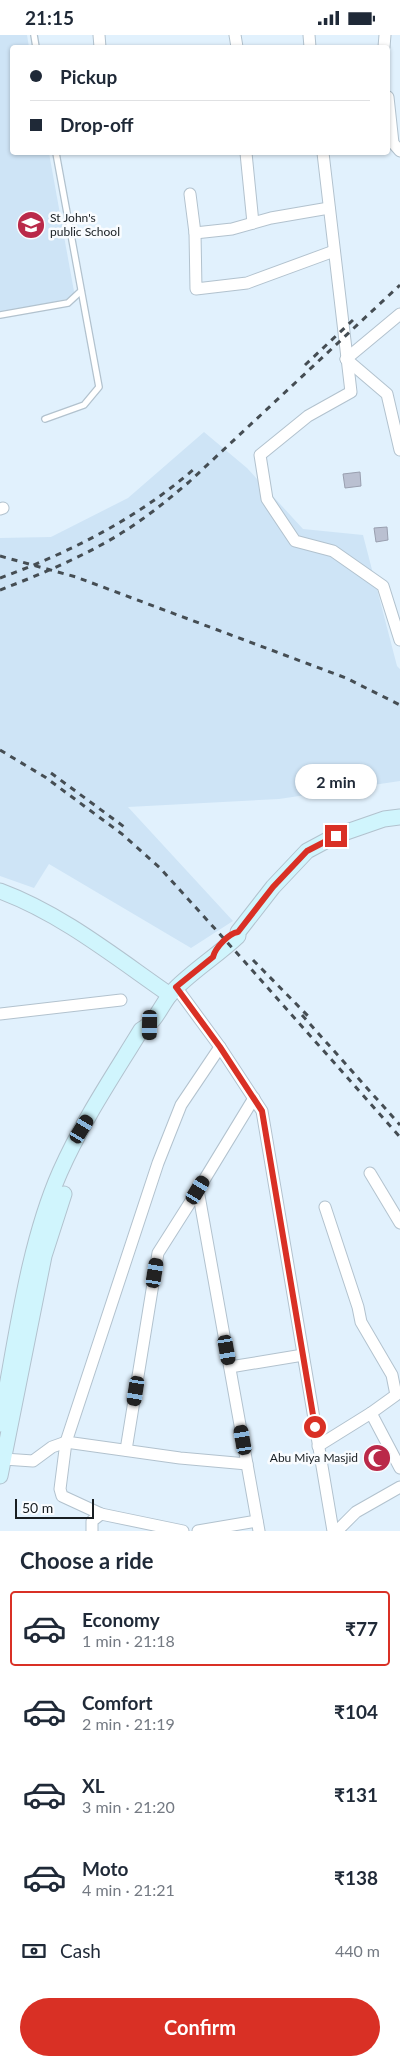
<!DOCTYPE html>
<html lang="en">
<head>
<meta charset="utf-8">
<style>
  :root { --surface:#fff; --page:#f6f6f7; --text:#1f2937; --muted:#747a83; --line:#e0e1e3; --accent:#d93025 }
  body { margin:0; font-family:Lato,sans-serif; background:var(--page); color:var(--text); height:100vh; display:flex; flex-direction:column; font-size:19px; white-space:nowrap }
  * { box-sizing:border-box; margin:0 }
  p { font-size:16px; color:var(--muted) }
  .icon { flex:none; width:28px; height:28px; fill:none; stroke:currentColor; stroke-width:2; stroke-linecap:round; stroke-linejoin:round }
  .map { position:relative; height:1496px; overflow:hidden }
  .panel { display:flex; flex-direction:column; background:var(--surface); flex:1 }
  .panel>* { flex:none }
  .guide { position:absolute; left:10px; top:10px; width:380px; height:110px; border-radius:5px; box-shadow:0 1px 4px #0004; display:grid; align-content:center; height:110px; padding:0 20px; background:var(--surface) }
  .scale { position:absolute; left:15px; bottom:12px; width:79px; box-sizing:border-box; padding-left:5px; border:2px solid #181e22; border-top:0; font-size:14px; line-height:18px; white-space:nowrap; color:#181e22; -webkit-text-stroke:4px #f9fcff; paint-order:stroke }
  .end { position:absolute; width:22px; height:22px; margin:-11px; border:6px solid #d93025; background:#fff; box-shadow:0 0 0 2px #fff }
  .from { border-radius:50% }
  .bubble { position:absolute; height:35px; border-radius:18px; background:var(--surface); box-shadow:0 1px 4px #0004; font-size:16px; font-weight:700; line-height:35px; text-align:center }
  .car { position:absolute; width:15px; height:30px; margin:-15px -8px; border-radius:6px; box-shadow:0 0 4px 1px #0007; background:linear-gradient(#222 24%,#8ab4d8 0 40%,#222 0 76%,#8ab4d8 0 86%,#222 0) }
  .guide b { display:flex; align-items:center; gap:18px; height:48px; font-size:19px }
  .guide b+b { border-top:1px solid var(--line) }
  .guide i { width:12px; height:12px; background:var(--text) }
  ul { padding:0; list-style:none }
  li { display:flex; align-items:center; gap:15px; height:75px; margin:0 10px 8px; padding:0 10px; border:2px solid transparent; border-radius:5px }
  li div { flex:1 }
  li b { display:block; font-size:19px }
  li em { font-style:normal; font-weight:700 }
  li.on { border-color:var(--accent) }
  li>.icon { width:45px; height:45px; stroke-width:1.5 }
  h2 { padding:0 20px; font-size:22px; line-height:60px }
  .pay { display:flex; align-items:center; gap:12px; height:55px; padding:0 20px; font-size:19px }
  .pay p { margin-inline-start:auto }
  .cta { display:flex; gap:10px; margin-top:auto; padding:10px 20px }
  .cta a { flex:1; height:58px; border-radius:30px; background:var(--accent); color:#fff; font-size:20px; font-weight:700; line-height:58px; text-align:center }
  .status { display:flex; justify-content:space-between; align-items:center; height:35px; padding:0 25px; background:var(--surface); direction:ltr }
  .status svg { height:14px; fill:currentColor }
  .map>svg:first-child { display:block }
</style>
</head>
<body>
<div class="status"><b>21:15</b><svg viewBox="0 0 49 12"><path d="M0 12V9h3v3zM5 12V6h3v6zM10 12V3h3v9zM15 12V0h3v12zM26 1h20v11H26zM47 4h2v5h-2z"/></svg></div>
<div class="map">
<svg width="400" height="1496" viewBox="0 0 400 1496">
  <rect width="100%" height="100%" fill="#e1f1fd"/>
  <g fill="#cee4f6">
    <polygon points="0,0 27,0 29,12 12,12 12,118 49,118 75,262 0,279"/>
    <polygon points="204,397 247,433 303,494 363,500 397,631 400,634 400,746 279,764 128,772 233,886 191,913 49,829 34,853 0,841 0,503 51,502 128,463"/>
  </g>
  <g fill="#bac0d1" stroke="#999faf">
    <polygon points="360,437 361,451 345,453 343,439"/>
    <polygon points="387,492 388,505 376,507 374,493"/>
  </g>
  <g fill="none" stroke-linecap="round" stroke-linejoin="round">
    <defs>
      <g id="service">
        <polyline points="34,0 36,12"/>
        <polyline points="0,280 68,268 81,256"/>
        <polyline points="45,384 84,370 99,352 56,118"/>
      </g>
      <g id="minor">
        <polyline points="99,0 100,12"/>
        <polyline points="235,0 237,12"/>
        <polyline points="309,0 310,12"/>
        <polyline points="384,12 385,0"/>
        <polyline points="388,62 393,108 400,116"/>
        <polyline points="246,118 253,188"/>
        <polyline points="323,118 351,357 308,381 260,420 267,464 295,506 333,516 383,551 400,605"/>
        <polyline points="190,159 195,198 196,254 247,248 334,216"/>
        <polyline points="195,198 232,194 271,183 329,173"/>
        <polyline points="346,324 387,359 400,415"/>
        <polyline points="346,324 400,279"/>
        <polyline points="0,474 3,473"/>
        <polyline points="176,952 220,1012 262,1076 333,1496"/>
        <polyline points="0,979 121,965"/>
        <polyline points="254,1063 198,1155 259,1496"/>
        <polyline points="370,1138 400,1188"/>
        <polyline points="325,1172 358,1272 361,1287 392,1340 396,1360 371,1378"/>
        <polyline points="230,1332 303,1320"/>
        <polyline points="318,1411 371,1378 400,1433"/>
        <polyline points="126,1415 158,1218 198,1155"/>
        <polyline points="4,1424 33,1426 52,1412 66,1407 180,1423 247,1429"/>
        <polyline points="101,1479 62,1461 60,1454 66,1407 158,1128 181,1070 220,1012"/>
        <polyline points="92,1496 92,1486 101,1479 183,1496"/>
        <polyline points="198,1496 257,1486"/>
        <polyline points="337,1496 356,1477 400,1452"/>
      </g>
      <g id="secondary">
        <path d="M0,856C62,879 115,922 170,960"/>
        <path d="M0,1389C16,1308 27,1212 60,1137C82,1087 113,1041 141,995C158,986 162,966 175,954C195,934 218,920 238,901V897L273,852L307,816L335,801L384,784L400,782"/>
        <polyline points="0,1441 44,1221 64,1159"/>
      </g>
    </defs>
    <use href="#service" stroke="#b2c2ce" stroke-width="8"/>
    <use href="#minor" stroke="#b2c2ce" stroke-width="13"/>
    <use href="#secondary" stroke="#b2c2ce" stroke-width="17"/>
    <use href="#service" stroke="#fff" stroke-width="5.5"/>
    <use href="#minor" stroke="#fff" stroke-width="11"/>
    <use href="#secondary" stroke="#d0f5fd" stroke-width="15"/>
    <g stroke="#454d53" stroke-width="3" stroke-dasharray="6 6" stroke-linecap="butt">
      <polyline points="305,330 353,285"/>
      <polyline points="0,521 76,542 346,643 400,670"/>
      <path d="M0,543C69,518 138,483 194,434"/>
      <path d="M0,555C44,538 92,518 131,492C152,478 170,463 189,447L400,250"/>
      <polyline points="0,715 45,742 122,799 160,833 236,917 400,1102"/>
      <polyline points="51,738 127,794"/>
      <polyline points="253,925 309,982"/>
      <polyline points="302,980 400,1090"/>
    </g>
  </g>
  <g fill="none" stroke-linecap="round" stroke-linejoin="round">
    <path stroke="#d93025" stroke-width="6" d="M315,1392L262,1076L220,1012L176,952L213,922C215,913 229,898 238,897L273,852L307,816L336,801"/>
  </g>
  <defs>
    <symbol id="school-disc" viewBox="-11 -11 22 22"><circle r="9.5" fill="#ba2949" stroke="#f9fcff"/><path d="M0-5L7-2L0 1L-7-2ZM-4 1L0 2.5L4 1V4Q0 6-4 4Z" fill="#fff"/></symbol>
    <symbol id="mosque-disc" viewBox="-11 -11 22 22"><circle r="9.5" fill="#ba2949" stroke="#f9fcff"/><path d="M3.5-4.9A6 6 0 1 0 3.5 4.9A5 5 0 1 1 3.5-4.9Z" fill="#fff"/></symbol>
  </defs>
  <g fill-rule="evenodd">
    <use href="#school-disc" x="15" y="174" width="32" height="32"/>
    <use href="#mosque-disc" x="361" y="1407" width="32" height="32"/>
  </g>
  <g text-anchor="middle" stroke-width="5" stroke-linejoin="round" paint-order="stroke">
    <g font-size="12" fill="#181e22" stroke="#f9fcff" text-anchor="start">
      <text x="50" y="187">St John's<tspan x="50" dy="14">public School</tspan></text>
      <text x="358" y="1427" text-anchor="end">Abu Miya Masjid</text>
    </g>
  </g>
</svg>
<div class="scale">50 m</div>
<i class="end from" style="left:315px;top:1392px"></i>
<i class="end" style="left:336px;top:801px"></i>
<div class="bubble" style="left:295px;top:729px;width:82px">2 min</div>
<i class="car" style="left:150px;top:990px;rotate:181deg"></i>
<i class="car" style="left:82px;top:1094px;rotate:31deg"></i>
<i class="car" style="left:198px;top:1155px;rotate:31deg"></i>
<i class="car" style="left:155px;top:1238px;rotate:9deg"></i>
<i class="car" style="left:227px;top:1315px;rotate:170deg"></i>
<i class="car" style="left:136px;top:1356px;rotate:189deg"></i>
<i class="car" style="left:243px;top:1405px;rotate:350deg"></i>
<div class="guide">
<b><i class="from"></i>Pickup</b>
<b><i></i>Drop-off</b>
</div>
</div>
<section class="panel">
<h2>Choose a ride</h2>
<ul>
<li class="on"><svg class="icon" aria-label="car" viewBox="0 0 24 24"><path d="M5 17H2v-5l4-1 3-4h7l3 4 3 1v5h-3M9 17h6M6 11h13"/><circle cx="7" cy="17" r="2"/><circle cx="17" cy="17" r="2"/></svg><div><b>Economy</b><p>1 min · 21:18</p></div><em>₹77</em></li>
<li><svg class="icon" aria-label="car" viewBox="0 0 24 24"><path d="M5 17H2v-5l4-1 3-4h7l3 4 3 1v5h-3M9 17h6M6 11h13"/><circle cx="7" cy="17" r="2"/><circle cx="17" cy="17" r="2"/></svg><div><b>Comfort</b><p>2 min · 21:19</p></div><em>₹104</em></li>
<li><svg class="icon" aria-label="car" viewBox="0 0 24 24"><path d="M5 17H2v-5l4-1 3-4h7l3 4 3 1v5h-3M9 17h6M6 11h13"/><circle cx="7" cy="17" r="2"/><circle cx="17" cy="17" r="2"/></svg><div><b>XL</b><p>3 min · 21:20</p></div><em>₹131</em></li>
<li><svg class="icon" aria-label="car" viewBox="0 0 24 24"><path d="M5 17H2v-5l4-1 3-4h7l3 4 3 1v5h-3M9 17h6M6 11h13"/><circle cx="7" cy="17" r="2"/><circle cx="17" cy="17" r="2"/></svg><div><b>Moto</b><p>4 min · 21:21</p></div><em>₹138</em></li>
</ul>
<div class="pay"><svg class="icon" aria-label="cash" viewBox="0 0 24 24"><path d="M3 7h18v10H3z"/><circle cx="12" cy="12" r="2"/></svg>Cash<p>440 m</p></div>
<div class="cta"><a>Confirm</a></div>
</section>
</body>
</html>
